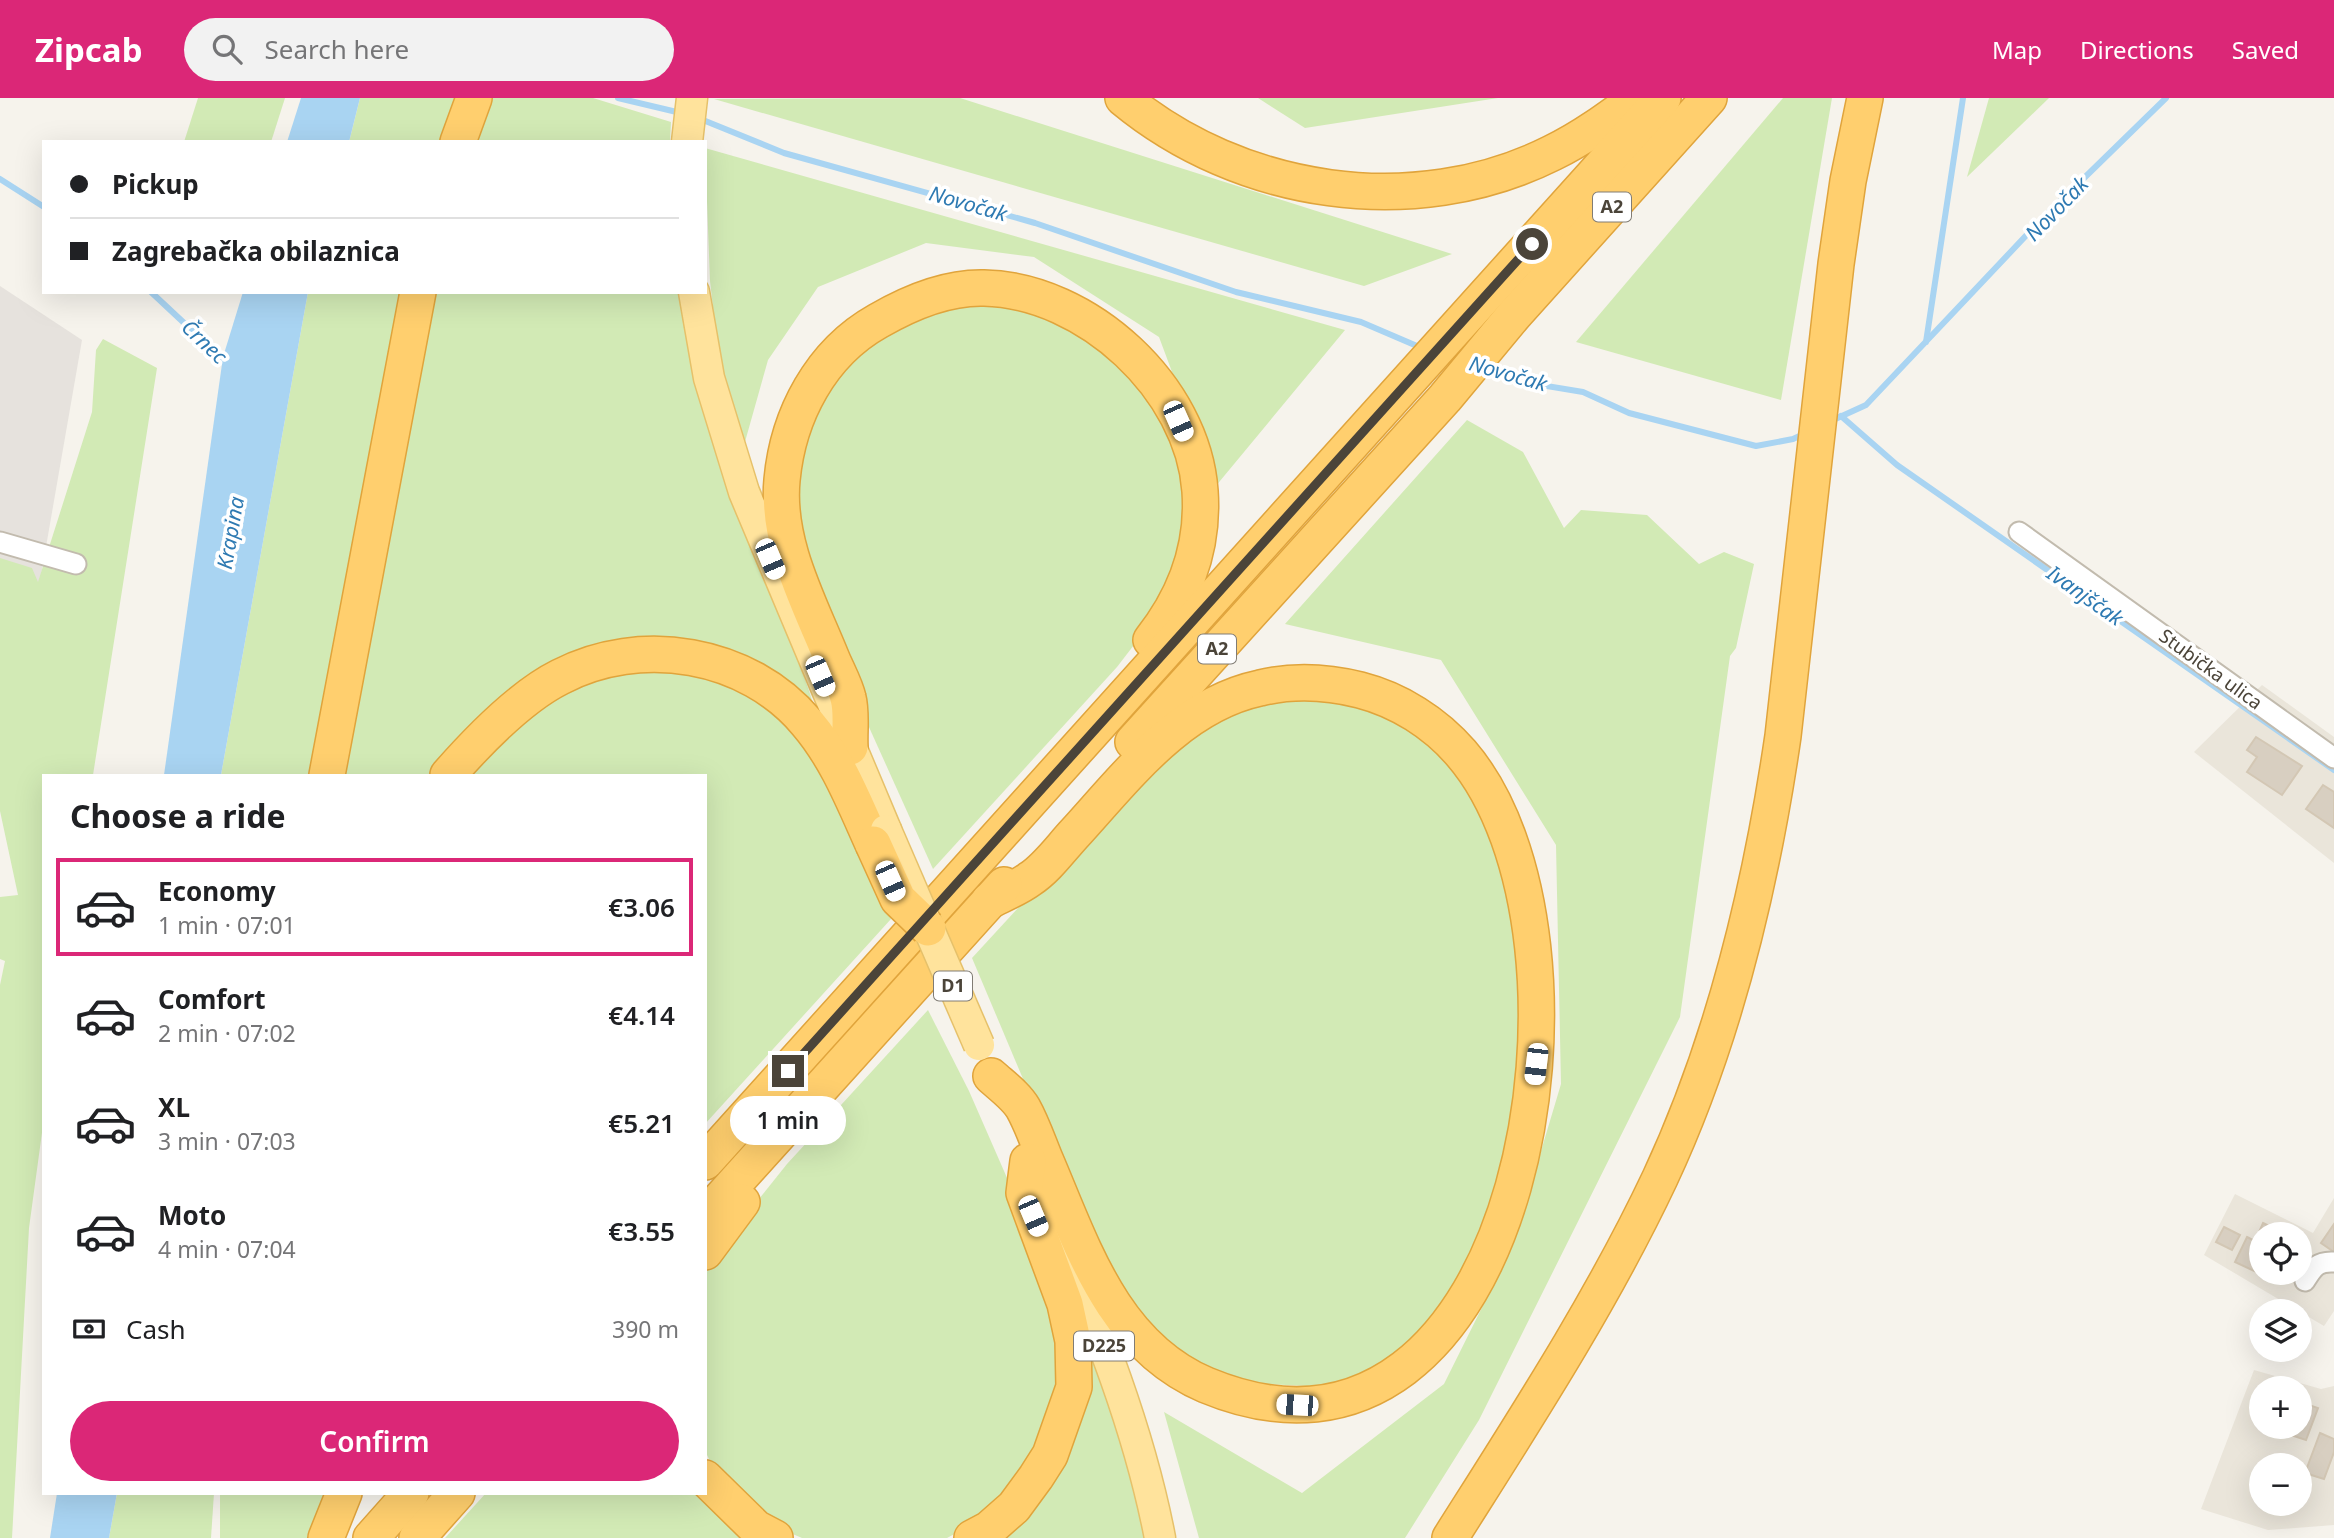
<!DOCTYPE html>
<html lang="en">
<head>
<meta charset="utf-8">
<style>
  :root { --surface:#fff; --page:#f2f2f2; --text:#202124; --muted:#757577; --line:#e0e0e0; --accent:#db2777 }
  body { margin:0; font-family:"Noto Sans",sans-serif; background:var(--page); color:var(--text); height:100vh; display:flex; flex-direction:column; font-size:26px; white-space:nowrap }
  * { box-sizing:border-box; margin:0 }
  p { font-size:23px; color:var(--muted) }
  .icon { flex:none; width:38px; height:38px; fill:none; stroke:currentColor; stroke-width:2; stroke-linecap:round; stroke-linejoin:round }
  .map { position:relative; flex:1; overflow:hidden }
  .panel { position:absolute; left:42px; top:676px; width:665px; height:721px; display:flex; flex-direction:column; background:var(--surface); border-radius:0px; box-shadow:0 7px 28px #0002 }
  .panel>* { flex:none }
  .top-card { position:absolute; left:42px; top:42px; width:665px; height:154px; border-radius:0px; box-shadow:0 7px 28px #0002; display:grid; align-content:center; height:154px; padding:0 28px; background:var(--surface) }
  .tools { position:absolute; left:2249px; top:1124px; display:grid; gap:14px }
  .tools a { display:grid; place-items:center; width:63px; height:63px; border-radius:50%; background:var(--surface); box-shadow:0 7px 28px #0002; font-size:35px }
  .end { position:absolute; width:32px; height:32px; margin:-16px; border:9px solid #4b4439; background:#fff; box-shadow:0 0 0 4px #fff }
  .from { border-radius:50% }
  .bubble { position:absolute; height:49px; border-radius:24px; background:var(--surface); box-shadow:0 7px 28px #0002; font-size:23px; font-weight:600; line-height:49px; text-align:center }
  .car { position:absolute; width:21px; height:42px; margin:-21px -10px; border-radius:9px; box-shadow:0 0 5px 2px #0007; background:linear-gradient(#fff 24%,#345 0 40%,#fff 0 76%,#345 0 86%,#fff 0) }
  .top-card b { display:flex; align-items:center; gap:24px; height:66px; font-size:26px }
  .top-card b+b { border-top:2px solid var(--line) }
  .top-card i { width:18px; height:18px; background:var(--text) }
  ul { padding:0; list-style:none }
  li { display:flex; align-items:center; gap:21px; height:98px; margin:0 14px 10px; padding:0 14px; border:4px solid transparent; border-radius:0px }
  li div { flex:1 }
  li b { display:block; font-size:26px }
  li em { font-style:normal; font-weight:600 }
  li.current { border-color:var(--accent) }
  li>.icon { width:63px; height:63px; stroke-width:1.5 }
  h2 { padding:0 28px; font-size:32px; line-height:84px }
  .pay { display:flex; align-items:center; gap:18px; height:77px; padding:0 28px; font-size:26px }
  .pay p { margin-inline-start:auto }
  .button { display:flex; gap:14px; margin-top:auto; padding:14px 28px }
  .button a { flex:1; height:80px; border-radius:42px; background:var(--accent); color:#fff; font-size:28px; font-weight:600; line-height:80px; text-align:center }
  header { display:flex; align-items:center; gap:42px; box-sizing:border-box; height:98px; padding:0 35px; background:var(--accent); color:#fff }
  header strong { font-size:33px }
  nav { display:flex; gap:38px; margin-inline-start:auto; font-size:24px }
  .search { width:490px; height:63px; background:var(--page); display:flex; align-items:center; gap:18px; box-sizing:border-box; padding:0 24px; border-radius:38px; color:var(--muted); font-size:26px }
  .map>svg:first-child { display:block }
</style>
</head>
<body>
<header>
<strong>Zipcab</strong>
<div class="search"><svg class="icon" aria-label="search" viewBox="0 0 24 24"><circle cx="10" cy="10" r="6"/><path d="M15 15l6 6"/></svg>Search here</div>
<nav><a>Map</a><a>Directions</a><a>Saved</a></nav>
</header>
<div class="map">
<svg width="2334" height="1440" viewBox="0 0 2334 1440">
  <rect width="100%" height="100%" fill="#f6f3ec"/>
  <g fill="#eae5da" fill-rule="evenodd">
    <polygon points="2262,587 2334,639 2334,765 2194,654"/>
    <path d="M2235,1096L2313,1135L2334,1100V1213L2324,1228L2204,1157ZM2261,1136H2300V1174H2261Z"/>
    <path d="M2254,1272L2321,1291L2334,1288V1427L2268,1432L2201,1411ZM2261,1290H2300V1328H2261ZM2261,1367H2300V1405H2261Z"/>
  </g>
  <polygon fill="#e6e2dd" points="0,188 82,242 0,713"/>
  <g fill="#d2eab5">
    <polygon points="198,0 285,0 271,44 184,44"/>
    <polygon points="360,0 459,0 443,44 349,44"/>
    <polygon points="490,0 593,0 671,24 670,44 475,44"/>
    <polygon points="960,0 1452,156 1364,188 714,1"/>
    <polygon points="1258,0 1498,0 1305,30"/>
    <polygon points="1783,0 1832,0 1781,302 1576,244"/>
    <polygon points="1989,0 2049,0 1967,79"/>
    <polygon points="705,50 1345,232 1215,389 1159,239 1034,159 926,145 818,189 768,262 741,358 722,289 710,183"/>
    <polygon points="308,194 403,194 314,677 221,677"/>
    <path d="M432,194H681C690,249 698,303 717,356C747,443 790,527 816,615L610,548L432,677H338Z"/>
    <polygon points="993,205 1035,213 1080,234 1120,264 1150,299 1170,335 1181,368 1187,411 1185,452 1154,521 1117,569 933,771 850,587 811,488 795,395 814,309 863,245 944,207"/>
    <polygon points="103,241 157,270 93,677 44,677 44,1020 29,1130 12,1440 0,1440 0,887 5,863 0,861 0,799 18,797 0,713 0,460 32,470 38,484 92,314 96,252"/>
    <polygon points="1467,322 1523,354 1564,430 1581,412 1647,417 1699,466 1724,454 1754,466 1736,550 1730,558 1680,919 1479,1322 1405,1440 1199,1440 1164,1314 1302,1395 1444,1286 1513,1147 1561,986 1556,747 1441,562 1285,526"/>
    <polygon points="663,568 753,593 821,662 855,730 891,821 705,1026 705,677 465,677 511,630 582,584"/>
    <polygon points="1276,600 1368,606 1415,632 1455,669 1484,720 1504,781 1521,876 1522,974 1484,1142 1420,1238 1379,1269 1329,1289 1240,1285 1158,1243 1097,1156 972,860 1160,656 1196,631"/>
    <polygon points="928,912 969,993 1035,1144 1050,1183 1062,1287 1032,1367 979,1423 947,1440 802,1440 774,1428 716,1375 705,1353 705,1177 723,1146 787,1066"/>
    <polygon points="1091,1256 1125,1348 1147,1440 990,1440"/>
    <polygon points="117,1395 214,1395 211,1440 109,1440"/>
    <polygon points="220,1395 329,1395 311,1440 220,1440"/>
    <polygon points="486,1395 704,1395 752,1440 445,1440"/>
  </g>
  <g fill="#a9d4f2">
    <polygon points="301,0 360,0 349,44 287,44"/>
    <polygon points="243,194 308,194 221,677 164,677 223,259"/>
    <polygon points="57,1395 117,1395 109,1440 50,1440"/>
  </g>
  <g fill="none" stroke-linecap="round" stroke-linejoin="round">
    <g stroke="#a9d4f2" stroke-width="6">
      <polyline points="618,0 681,15"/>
      <polyline points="698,20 784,55 1035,125 1236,194 1361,224 1424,251"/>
      <polyline points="0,81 44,109"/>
      <polyline points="151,194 229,267"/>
      <polyline points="1926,244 1963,0"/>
      <polyline points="1484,271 1522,284 1583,294 1629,315 1756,348 1793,341 1806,335"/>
      <polyline points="1841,318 1897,367 2334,672"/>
      <polyline points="1831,323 1866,307 2038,125 2166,0"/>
    </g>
  </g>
  <g fill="#d8cfc1" stroke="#d3c7b4" stroke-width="2">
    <polygon points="2256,639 2302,668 2282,697 2247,674 2257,659 2247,652"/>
    <polygon points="2323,687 2334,694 2334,730 2306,711"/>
    <polygon points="2263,1125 2285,1136 2261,1136 2261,1143 2256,1141"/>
    <polygon points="2334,1126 2334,1154 2321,1145"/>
    <polygon points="2224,1129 2240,1137 2232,1152 2216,1144"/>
    <polygon points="2247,1139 2261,1146 2261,1174 2269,1174 2267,1179 2235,1164"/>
    <polygon points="2300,1304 2318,1310 2306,1342 2276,1332 2278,1328 2300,1328"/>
    <polygon points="2320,1335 2334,1341 2334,1354 2324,1381 2305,1375"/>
  </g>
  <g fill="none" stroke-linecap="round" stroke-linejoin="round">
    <defs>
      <g id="minor">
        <polyline points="2019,434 2334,660"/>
        <polyline points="0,444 76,466"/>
        <path d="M2305,1183C2313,1170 2317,1163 2334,1164"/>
      </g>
      <g id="primary">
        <polyline points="687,44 692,0"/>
        <polyline points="694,194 709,280 744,394 886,732"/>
        <path d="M1055,1128C1098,1229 1139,1331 1160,1440"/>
      </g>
      <g id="motorway">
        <path d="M1123,0C1240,97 1414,124 1552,55C1583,40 1610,20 1637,0"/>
        <polyline points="458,44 474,0"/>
        <polyline points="1133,644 1445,300 1514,217 1709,0"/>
        <path d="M850,649C849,634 852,615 848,600C845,587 837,573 832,561C809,504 776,445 782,382C788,317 821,255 878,223C909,205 946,189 984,190C1087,192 1193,290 1200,393C1204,450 1185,499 1151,542"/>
        <polyline points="327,677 418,194"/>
        <path d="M448,677C477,644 520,599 560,579C640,537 748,554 807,625C837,660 854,704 873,746"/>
        <path d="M989,803C1003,796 1018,790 1030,781C1047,770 1061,750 1075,735C1127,678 1180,607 1260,590C1293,582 1328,584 1360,592C1399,602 1435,625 1461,655C1618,836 1528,1421 1206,1287C1112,1247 1082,1147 1045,1061C1038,1044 1032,1026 1023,1010C1016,998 1002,988 991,978"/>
        <polyline points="705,1064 1663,0"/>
        <polyline points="705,1118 1004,787"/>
        <polyline points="705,1154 742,1104"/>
        <polyline points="705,1380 756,1430 775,1440"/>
        <polyline points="326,1440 344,1395"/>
        <polyline points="371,1440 411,1395"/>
        <polyline points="417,1440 457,1395"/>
        <polyline points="972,1440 989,1431 1014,1409 1036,1379 1050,1357 1074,1289 1073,1243 1065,1206 1024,1095 1028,1063"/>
        <path d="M1450,1440C1524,1323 1601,1205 1660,1080C1725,941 1761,789 1783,638L1836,166L1848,83L1865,0"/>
      </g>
    </defs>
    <use href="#minor" stroke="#c2bbae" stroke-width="23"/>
    <use href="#primary" stroke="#e6c16a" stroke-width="33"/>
    <use href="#motorway" stroke="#e0a43c" stroke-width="38"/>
    <use href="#minor" stroke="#fff" stroke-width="19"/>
    <use href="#primary" stroke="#ffe39c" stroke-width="30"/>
    <use href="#motorway" stroke="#ffcf6e" stroke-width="35"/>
    <defs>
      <polyline id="primary-bridge" points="886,732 979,947"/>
      <polyline id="motorway-bridge" points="873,746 898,801 928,830"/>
    </defs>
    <use href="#primary-bridge" stroke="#e6c16a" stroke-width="33" stroke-linecap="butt"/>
    <use href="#motorway-bridge" stroke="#e0a43c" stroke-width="38" stroke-linecap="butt"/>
    <use href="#primary-bridge" stroke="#ffe39c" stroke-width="30"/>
    <use href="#motorway-bridge" stroke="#ffcf6e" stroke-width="35"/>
  </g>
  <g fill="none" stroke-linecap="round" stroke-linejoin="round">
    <polyline stroke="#4b4439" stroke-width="9" points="788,973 1532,146"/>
  </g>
  <g text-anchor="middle" stroke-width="7" stroke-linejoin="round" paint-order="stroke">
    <g fill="#fff" stroke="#817c74" stroke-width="2">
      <rect x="1593" y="94.5" width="38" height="29" rx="5"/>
      <rect x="1198" y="536.5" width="38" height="29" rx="5"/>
      <rect x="934" y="873.5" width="38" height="29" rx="5"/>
      <rect x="1074" y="1233.5" width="60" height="29" rx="5"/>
    </g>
    <g font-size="18" font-weight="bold" fill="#4b4439">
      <text x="1612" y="115">A2</text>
      <text x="1217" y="557">A2</text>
      <text x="953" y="894">D1</text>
      <text x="1104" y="1254">D225</text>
    </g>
    <g font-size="19" fill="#4b4439" stroke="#fff">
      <text transform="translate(2211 571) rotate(36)" y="7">Stubička ulica</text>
    </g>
    <g font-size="21" font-style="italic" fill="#2e7ab2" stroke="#fff">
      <text transform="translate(968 106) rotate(16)" y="7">Novočak</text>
      <text transform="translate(2057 111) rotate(-46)" y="7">Novočak</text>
      <text transform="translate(204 244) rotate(43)" y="7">Črnec</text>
      <text transform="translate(1508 276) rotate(16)" y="7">Novočak</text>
      <text transform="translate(231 435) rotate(-80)" y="7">Krapina</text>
      <text transform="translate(2085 498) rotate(35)" y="7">Ivanjščak</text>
    </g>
  </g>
</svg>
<div class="tools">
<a><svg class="icon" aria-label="locate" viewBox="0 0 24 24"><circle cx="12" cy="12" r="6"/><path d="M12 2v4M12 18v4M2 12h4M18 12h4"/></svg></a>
<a><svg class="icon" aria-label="layers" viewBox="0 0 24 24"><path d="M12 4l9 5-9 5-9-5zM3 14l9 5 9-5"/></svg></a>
<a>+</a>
<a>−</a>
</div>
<i class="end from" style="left:1532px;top:146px"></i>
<i class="end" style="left:788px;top:973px"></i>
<div class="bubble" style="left:730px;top:998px;width:116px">1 min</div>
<i class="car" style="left:1178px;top:323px;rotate:156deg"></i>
<i class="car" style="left:770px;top:461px;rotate:157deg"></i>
<i class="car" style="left:820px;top:578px;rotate:157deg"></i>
<i class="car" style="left:890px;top:783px;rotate:156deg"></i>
<i class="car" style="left:1536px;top:966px;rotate:187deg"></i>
<i class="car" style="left:1033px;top:1118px;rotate:157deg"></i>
<i class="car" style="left:1297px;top:1307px;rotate:273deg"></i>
<div class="top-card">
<b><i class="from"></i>Pickup</b>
<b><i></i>Zagrebačka obilaznica</b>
</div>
<section class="panel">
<h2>Choose a ride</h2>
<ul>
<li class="current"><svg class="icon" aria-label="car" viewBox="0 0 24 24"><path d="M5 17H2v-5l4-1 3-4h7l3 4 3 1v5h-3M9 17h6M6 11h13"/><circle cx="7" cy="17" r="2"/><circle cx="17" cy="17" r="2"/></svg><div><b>Economy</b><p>1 min · 07:01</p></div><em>€3.06</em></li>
<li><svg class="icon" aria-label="car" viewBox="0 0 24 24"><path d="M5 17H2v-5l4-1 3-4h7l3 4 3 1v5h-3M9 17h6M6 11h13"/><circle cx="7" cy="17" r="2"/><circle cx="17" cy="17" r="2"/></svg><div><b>Comfort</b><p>2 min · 07:02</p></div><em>€4.14</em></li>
<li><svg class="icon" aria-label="car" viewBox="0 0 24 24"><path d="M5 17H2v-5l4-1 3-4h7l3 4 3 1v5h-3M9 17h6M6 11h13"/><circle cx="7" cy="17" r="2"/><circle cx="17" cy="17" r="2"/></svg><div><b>XL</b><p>3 min · 07:03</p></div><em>€5.21</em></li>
<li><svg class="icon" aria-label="car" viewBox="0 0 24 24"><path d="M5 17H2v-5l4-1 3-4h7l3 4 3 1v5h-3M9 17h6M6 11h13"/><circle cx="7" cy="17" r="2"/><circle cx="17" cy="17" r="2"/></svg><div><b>Moto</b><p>4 min · 07:04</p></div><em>€3.55</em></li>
</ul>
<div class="pay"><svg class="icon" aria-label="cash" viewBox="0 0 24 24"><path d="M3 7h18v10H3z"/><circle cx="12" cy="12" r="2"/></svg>Cash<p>390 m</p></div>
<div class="button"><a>Confirm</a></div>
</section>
</div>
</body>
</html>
